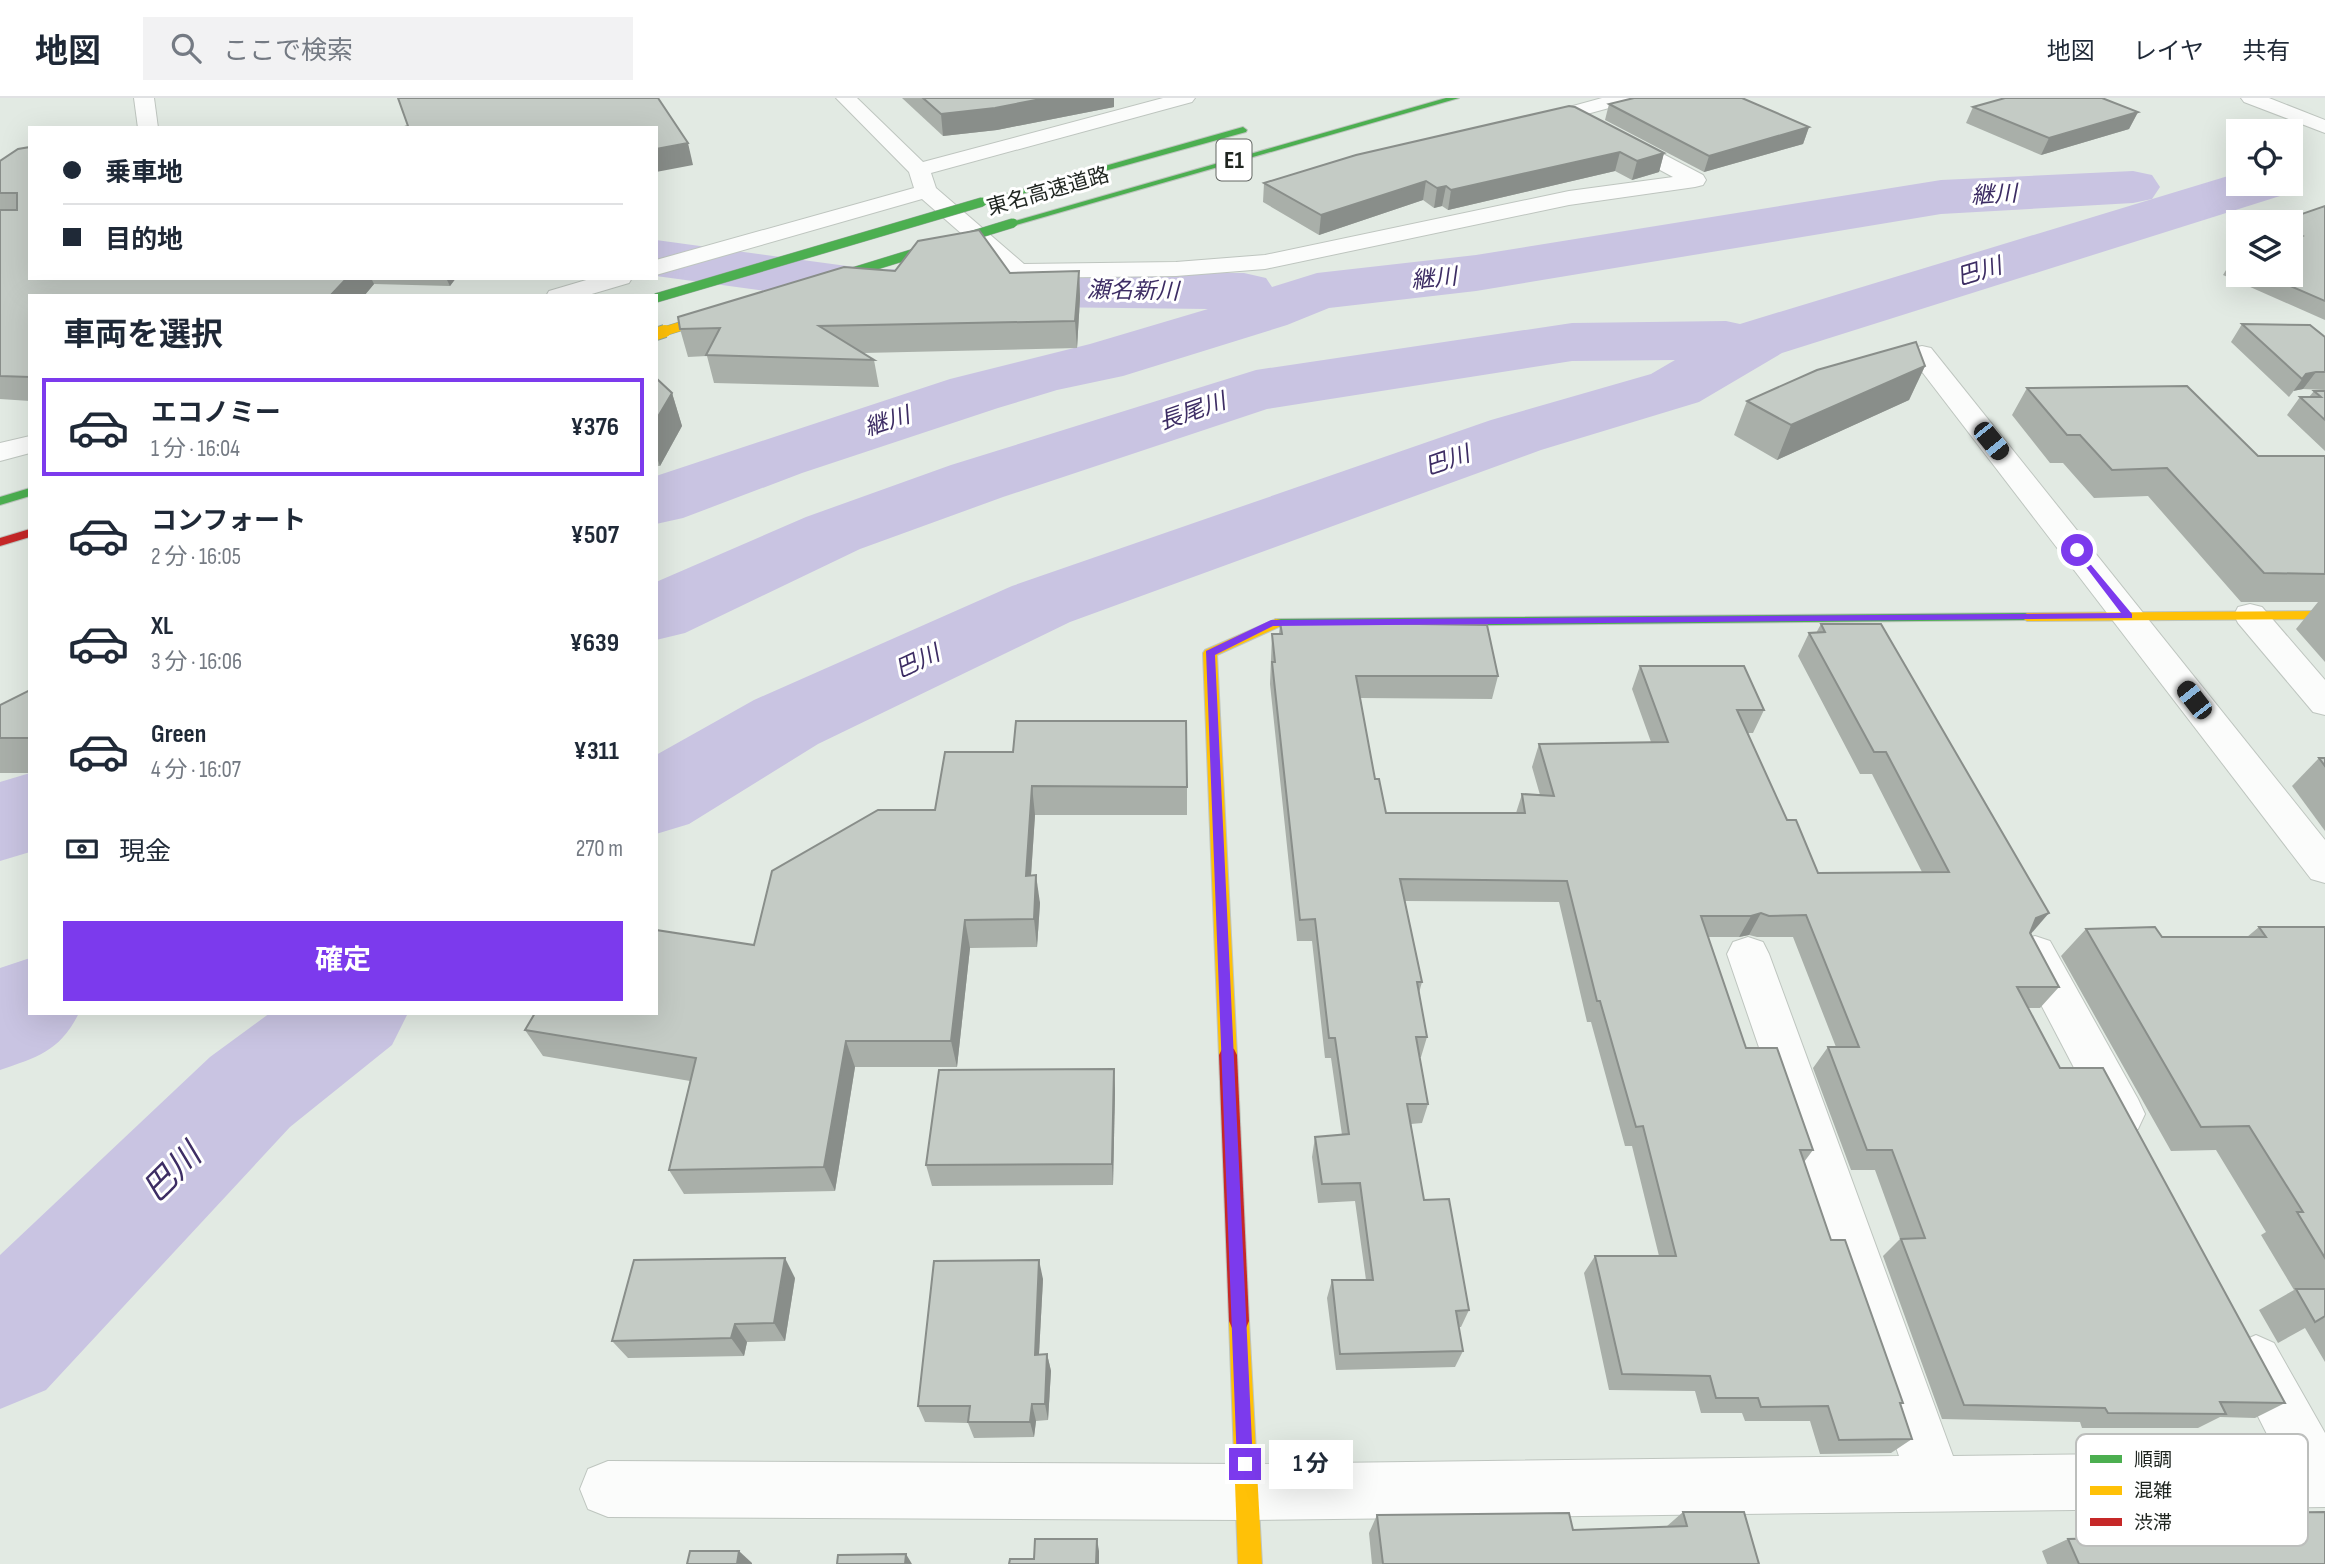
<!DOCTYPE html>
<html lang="ja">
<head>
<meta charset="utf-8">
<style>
  :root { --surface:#fff; --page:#f2f2f3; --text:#1f2937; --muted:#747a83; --line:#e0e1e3; --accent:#7c3aed }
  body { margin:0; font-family:"Sofia Sans Condensed","Noto Sans JP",sans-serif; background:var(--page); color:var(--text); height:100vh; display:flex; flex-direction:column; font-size:26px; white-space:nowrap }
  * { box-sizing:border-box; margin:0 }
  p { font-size:23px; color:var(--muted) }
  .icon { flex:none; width:38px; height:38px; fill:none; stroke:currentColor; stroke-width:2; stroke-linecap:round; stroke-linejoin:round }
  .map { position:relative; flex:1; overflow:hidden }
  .details { position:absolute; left:28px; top:196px; width:630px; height:721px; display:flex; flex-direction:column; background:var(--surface); border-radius:0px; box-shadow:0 7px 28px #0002 }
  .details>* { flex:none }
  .hud { position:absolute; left:28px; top:28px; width:630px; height:154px; border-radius:0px; box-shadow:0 7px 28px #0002; display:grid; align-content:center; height:154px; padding:0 35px; background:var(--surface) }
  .buttons { position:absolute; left:2226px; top:21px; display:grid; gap:14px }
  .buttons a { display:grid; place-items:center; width:77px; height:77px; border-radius:0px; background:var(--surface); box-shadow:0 7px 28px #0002; font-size:35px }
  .end { position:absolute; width:32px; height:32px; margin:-16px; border:9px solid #7c3aed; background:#fff; box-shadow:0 0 0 4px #fff }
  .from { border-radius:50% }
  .bubble { position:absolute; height:49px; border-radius:0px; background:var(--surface); box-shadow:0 7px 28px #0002; font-size:23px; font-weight:700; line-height:49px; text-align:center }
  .car { position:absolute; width:21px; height:42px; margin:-21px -10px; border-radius:9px; box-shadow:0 0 5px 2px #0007; background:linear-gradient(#222 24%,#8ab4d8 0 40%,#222 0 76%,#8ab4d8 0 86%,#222 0) }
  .hud b { display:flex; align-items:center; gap:24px; height:66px; font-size:26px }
  .hud b+b { border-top:2px solid var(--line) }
  .hud i { width:18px; height:18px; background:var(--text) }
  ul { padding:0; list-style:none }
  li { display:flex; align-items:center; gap:21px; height:98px; margin:0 14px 10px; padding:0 21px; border:4px solid transparent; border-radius:0px }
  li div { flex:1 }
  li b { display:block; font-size:26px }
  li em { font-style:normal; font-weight:700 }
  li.current { border-color:var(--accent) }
  li>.icon { width:63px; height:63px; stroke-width:1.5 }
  h2 { padding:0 35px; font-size:32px; line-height:84px }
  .pay { display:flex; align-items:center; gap:18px; height:77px; padding:0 35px; font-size:26px }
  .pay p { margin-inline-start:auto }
  .button { display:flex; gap:14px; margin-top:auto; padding:14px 35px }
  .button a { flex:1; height:80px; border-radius:0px; background:var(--accent); color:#fff; font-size:28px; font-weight:700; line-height:80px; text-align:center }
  header { display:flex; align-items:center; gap:42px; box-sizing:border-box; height:98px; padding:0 35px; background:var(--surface); border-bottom:2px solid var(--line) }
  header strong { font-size:33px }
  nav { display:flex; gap:38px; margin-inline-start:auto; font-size:24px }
  .search { width:490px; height:63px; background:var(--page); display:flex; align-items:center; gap:18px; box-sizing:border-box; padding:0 24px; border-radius:0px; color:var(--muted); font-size:26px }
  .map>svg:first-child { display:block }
</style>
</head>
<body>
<header>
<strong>地図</strong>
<div class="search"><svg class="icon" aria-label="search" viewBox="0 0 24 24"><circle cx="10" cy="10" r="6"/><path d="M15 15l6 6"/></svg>ここで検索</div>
<nav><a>地図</a><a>レイヤ</a><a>共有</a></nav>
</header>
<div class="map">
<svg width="2325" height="1466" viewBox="0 0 2325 1466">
  <rect width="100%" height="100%" fill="#e2eae3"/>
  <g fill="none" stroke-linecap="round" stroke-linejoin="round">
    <g fill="#c9c4e2" fill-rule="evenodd">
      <polygon points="2133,73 2152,77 2160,89 2152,101 2133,105 1941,116 1476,193 1329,210 1287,227 1123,278 1057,292 998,310 802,375 683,420 656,426 656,378 950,281 1090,246 1208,211 869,207 656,178 656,142 869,171 1244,175 1266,180 1272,189 1317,175 1476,157 1941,82"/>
      <polygon points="2238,75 2238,86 2288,86 2280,98 1782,255 1699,304 1541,352 1070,524 818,646 689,726 656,736 656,657 754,602 1012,488 1491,322 1651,276 1675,262 1572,263 1267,311 1003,399 860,451 685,535 656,542 656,484 806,419 951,367 1256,272 1572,225 1726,223 1740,226"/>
      <polygon points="30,675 30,754 0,763 0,684"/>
      <path d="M30,860V915H79C60,953 38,959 0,972V870Z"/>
      <polygon points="270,915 408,915 392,947 290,1029 46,1292 0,1311 0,1157 210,959"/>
    </g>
    <defs>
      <g id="street">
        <polygon points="134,0 154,0 158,30 138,30"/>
        <polygon points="836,0 857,0 923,64 1163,0 1195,0 1192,4 931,75 936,90 1024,166 1176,164 1265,157 1569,93 1673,79 1562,19 1559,15 1562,11 1602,0 1634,0 1631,4 1587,16 1703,77 1706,82 1703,87 1695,89 1569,107 1265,171 1176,178 1018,180 1010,178 922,101 656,177 656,162 914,90 909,74"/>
        <polygon points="2241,0 2269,0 2325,22 2325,35 2244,4"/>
        <polygon points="593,180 632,180 629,185 585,198 546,198 549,193"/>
        <polygon points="1922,248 1931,250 2325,742 2325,785 2311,781 1913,262 1909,256 1913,250"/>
        <polygon points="30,338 30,355 0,363 0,345"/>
        <polygon points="2250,506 2262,509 2325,582 2325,617 2313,614 2238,525 2234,517 2238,509"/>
        <polygon points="2035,838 2050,843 2138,1001 2145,1016 2138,1031 2122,1037 2106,1031 2014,855 2020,843"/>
        <polygon points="1748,839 1763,844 1769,856 1953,1358 2276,1354 2230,1263 2238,1245 2256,1237 2274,1245 2325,1335 2325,1409 1246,1422 608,1419 588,1411 580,1391 588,1371 608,1363 1246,1366 1899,1358 1727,856 1733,844"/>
      </g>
      <g id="fast">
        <polygon points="1446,0 1459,0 1016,127 1008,125"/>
        <polygon points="1243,29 1247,32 1246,34 985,106 977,104"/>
        <polygon points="30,390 30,398 0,407 0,399"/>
        <polygon points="2027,515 2034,519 2032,522 1276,529 1269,525 1276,521"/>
      </g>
      <g id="slow">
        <polygon points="2325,513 2325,521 2027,523 2020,519 2027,515"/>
        <polygon points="1276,521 1281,522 1283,525 1281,528 1217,557 1237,957 1234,963 1228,965 1222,963 1219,957 1203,555 1205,552"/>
        <polygon points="1239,1213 1246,1216 1249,1223 1262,1466 1238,1466 1229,1223 1232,1216"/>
      </g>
      <g id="jam">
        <polygon points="30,431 30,439 0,448 0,440"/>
        <polygon points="1228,949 1234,951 1237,957 1249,1223 1246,1230 1239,1233 1232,1230 1229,1223 1219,957 1222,951"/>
      </g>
    </defs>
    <use href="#street" stroke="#bec5bf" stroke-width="2"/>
    <use href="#fast" stroke="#bec5bf" stroke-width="2"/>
    <use href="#slow" stroke="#bec5bf" stroke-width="2"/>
    <use href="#jam" stroke="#bec5bf" stroke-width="2"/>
    <use href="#street" fill="#fbfcfb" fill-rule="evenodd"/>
    <use href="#fast" fill="#4caf50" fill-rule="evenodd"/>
    <use href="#slow" fill="#ffc107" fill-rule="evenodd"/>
    <use href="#jam" fill="#c62828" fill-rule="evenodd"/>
    <defs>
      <g id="fast-bridge">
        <polyline points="814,186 1013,125"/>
        <polyline points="656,200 982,104"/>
      </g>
      <polyline id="slow-bridge-far1" points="659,235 730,213"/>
      <polyline id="slow-bridge" points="656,236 665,233"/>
    </defs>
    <use href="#fast-bridge" stroke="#92a798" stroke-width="10" stroke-linecap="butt"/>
    <use href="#slow-bridge-far1" stroke="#92a798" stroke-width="10" stroke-linecap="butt"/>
    <use href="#slow-bridge" stroke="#92a798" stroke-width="14" stroke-linecap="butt"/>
    <use href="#fast-bridge" stroke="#4caf50" stroke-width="9"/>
    <use href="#slow-bridge-far1" stroke="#ffc107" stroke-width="9"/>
    <use href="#slow-bridge" stroke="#ffc107" stroke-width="12"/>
  </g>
  <g fill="#a9afa9">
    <polygon points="902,0 1114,0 1114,9 997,32 943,38"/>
    <polygon points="1609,6 1809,29 1803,46 1704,74 1605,22"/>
    <polygon points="1569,8 1664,55 1659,74 1632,82 1615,73 1448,112 1442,108 1434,110 1423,102 1319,137 1263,104 1264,85"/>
    <polygon points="1973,9 2138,14 2129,31 2041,57 1966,25"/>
    <polygon points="18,51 30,180 456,180 450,188 374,186 364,198 30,198 30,303 0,301 0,63"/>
    <polygon points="2325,108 2325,222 2223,177 2232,162 2238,160 2238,177 2291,177 2291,124"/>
    <polygon points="895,173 1010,175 1079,173 1080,200 1077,250 863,255 874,262 879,289 714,285 707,258 688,259 680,231"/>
    <polygon points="2242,226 2325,239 2325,292 2303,291 2293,293 2289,299 2231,244"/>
    <polygon points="1925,268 1909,302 1777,362 1734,337 1747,303"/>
    <polygon points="656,280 672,295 682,328 660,368 656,368"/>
    <polygon points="2027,290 2258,358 2325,358 2325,564 2296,531 2318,504 2241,504 2148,398 2094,400 2063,365 2050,365 2012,317"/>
    <polygon points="2314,293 2325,293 2325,353 2287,317 2300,299 2309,299"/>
    <polygon points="1280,524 1498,578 1492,601 1360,600 1375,681 1386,715 1516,715 1522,696 1540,697 1532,669 1539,646 1651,644 1632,591 1640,568 1764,612 1753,635 1747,635 1787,722 1818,775 1922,774 1872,676 1860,676 1798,558 1809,535 1816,535 1821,526 2031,836 2059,889 2040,910 2028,910 2060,970 2285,1305 2255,1320 2220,1319 2198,1330 2082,1330 2080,1324 1942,1321 1883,1158 1900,1141 1875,1072 1851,1072 1813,970 1828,949 1836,949 1793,839 1757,839 1749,837 1739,839 1708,839 1746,950 1813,1052 1804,1064 1831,1142 1903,1305 1900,1307 1912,1341 1891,1355 1820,1356 1810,1323 1745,1323 1742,1315 1701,1315 1695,1293 1609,1292 1584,1175 1595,1158 1659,1158 1632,1048 1625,1048 1591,924 1587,924 1559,804 1405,803 1422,884 1419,895 1427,939 1421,959 1420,959 1428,1006 1422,1025 1411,1026 1424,1102 1469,1212 1461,1229 1458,1229 1463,1253 1455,1269 1336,1272 1327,1200 1332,1182 1366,1182 1355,1103 1318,1105 1312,1059 1315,1039 1342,1037 1331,960 1325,960 1312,843 1297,843 1270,586 1272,536 1279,536"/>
    <polygon points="30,592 30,675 0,675 0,607"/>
    <polygon points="1013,654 1187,689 1187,717 1035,717 1031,778 1040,805 1037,849 970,850 957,969 855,969 835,1093 684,1096 669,1072 690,983 543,958 525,932 754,847"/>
    <polygon points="2319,660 2325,660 2325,733 2292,688"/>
    <polygon points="2259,829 2325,829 2325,1264 2305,1230 2278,1245 2259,1212 2294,1192 2261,1137 2266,1134 2216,1052 2171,1053 2061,858 2086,831 2162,839 2247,839"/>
    <polygon points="1114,971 1115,993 1113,1087 932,1088 926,1067"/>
    <polygon points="795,1180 785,1243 747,1244 744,1258 628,1260 612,1243"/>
    <polygon points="1043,1181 1039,1256 1047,1256 1051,1273 1048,1322 1036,1323 1034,1339 974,1340 968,1325 925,1324 918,1308"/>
    <polygon points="1683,1414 1759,1466 1372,1466 1369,1435 1377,1417 1573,1432 1666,1429"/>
    <polygon points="2258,1415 2325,1466 2047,1466 2042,1453 2068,1441 2231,1437 2227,1428"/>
  </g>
  <g fill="#898e8a">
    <polygon points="1046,0 1114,0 1114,9 997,32 943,38 941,16"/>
    <polygon points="2138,14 2129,31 2041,57 2049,40"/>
    <polygon points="1809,29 1803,46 1704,74 1709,58"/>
    <polygon points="688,45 693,67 656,74 656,51"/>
    <polygon points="1620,54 1615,73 1448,112 1451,92"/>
    <polygon points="1664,55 1659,74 1632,82 1637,63"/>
    <polygon points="1426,83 1423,102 1319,137 1321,117"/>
    <polygon points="1446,88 1442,108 1434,110 1437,90"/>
    <polygon points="1079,173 1080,200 1077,250 1075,223"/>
    <polygon points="347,180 371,180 374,186 364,198 330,198"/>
    <polygon points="446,180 456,180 450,188"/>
    <polygon points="1925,268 1909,302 1777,362 1791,327"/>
    <polygon points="2316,274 2303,291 2293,293 2289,299 2306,276"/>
    <polygon points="672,295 682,328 660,368 656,357 656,322"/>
    <polygon points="1032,688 1035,717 1029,806 1026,778"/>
    <polygon points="1036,777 1040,805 1037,849 1034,821"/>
    <polygon points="1761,815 1749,837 1739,839 1751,818"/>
    <polygon points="2049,815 2030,837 2018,842 2036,820"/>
    <polygon points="965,822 970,850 957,969 951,943"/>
    <polygon points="846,943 855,969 835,1093 824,1069"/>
    <polygon points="1114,971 1115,993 1113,1087 1112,1066"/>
    <polygon points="785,1160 795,1180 785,1243 774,1225"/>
    <polygon points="1039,1162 1043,1181 1038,1274 1035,1257"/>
    <polygon points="735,1226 747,1244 744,1258 731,1240"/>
    <polygon points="1047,1256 1051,1273 1048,1322 1045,1306"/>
    <polygon points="1032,1306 1036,1323 1034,1339 1030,1324"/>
    <polygon points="1097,1441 1099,1453 1099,1466 1096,1466"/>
    <polygon points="739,1453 752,1465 752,1466 737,1466"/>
    <polygon points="906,1456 912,1466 905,1466"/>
  </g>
  <g fill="#c4cbc5" stroke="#898e8a" stroke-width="2">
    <polygon points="398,0 658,0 688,45 656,51 656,30 401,30 408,28"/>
    <polygon points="923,0 1046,0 995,10 941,16"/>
    <polygon points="1634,0 1742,0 1809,29 1709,58 1609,6"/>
    <polygon points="2005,0 2102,0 2138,14 2049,40 1973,9"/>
    <polygon points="1569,8 1575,9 1664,55 1637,63 1620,54 1451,92 1446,88 1437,90 1426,83 1321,117 1264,85 1356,57"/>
    <polygon points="30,49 30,180 347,180 330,198 30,198 30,279 0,278 0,112 17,112 17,95 0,95 0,63 18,51"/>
    <polygon points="2325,108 2325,203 2265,177 2291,177 2291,142 2302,138 2291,134 2291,124 2279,124"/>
    <polygon points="979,132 1010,175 1079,173 1075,223 819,228 874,262 706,257 720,230 680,231 678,219 844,169 895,173 918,143"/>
    <polygon points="2238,160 2238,165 2232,162"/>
    <polygon points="2242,226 2310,227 2325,239 2325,274 2316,274 2306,276 2302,281"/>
    <polygon points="1916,244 1925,268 1791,327 1747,303 1817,272"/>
    <polygon points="656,280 672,295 656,322"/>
    <polygon points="2187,288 2258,358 2325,358 2325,476 2264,475 2167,370 2112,372 2080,337 2067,337 2027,290"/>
    <polygon points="2314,293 2325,293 2325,322 2300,299 2321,299"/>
    <polygon points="1280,524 1487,527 1498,578 1356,578 1375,681 1379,681 1386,715 1525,715 1522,696 1554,698 1539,646 1668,644 1640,568 1744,568 1764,612 1737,612 1787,722 1796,722 1818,775 1949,774 1886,654 1874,654 1809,535 1825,534 1821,526 1881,526 2049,815 2036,820 2030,835 2059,889 2017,889 2060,970 2103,970 2285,1305 2220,1304 2226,1316 2108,1315 2105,1310 1964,1307 1901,1141 1925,1140 1892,1052 1867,1052 1828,949 1859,949 1806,817 1769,818 1761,815 1751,818 1701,818 1746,950 1777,950 1813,1052 1800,1052 1831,1142 1845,1142 1903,1305 1900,1305 1912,1341 1839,1342 1828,1308 1761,1309 1758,1300 1716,1300 1710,1278 1622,1276 1595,1158 1676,1158 1643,1028 1636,1029 1600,903 1597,903 1567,783 1400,781 1422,884 1417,884 1427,939 1416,939 1428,1006 1407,1006 1424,1102 1449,1101 1469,1212 1456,1213 1463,1253 1340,1256 1332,1182 1373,1182 1360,1085 1322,1086 1315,1039 1349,1036 1335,940 1329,940 1315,821 1300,822 1272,564 1275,564 1272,536 1282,536"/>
    <polygon points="30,592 30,640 0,640 0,607"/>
    <polygon points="1016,623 1186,623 1187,689 1032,688 1026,778 1036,777 1034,821 965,822 951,943 846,943 824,1069 669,1072 696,960 525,932 535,915 656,915 656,832 754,847 772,773 878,712 935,712 945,654 1013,654"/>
    <polygon points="2319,660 2325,660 2325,668"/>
    <polygon points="2155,829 2162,839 2266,839 2259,829 2325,829 2325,1160 2297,1114 2303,1114 2249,1028 2201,1029 2086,831"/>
    <polygon points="1114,971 1112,1066 926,1067 939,972"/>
    <polygon points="785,1160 774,1225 735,1226 731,1240 612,1243 634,1162"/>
    <polygon points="1039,1162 1035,1257 1047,1256 1045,1306 1032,1306 1030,1324 968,1324 970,1308 918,1308 934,1163"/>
    <polygon points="2296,1191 2325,1191 2325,1218 2315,1224"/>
    <polygon points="1683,1414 1744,1414 1759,1466 1383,1466 1377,1417 1569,1415 1573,1432 1687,1428"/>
    <polygon points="2325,1414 2325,1466 2079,1466 2068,1441 2268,1436 2258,1415"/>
    <polygon points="1035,1441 1097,1441 1096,1466 1009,1466 1010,1461 1034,1461"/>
    <polygon points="690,1453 739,1453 737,1466 687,1466"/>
    <polygon points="906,1456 905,1466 837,1466 838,1457"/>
  </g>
  <polygon fill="#7c3aed" points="2077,450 2132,516 2132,520 1273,528 1215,557 1253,1366 1251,1372 1245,1375 1239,1372 1237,1366 1206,553 1271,522 2121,515 2073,452"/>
  <g text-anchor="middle" stroke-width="6" stroke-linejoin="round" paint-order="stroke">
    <g font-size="21" fill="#1f2520" stroke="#fff">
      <text transform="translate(1048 93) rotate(-16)" y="7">東名高速道路</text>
    </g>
    <g font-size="23" font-style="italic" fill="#3d2d64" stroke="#fff">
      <text transform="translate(1994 96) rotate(-3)" y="8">継川</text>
      <text transform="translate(1979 173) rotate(-17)" y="8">巴川</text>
      <text transform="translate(1434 180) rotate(-6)" y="8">継川</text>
      <text transform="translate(1133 192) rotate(1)" y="8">瀬名新川</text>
      <text transform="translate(1192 313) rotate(-19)" y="8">長尾川</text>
      <text transform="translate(887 323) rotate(-18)" y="8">継川</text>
      <text transform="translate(1447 362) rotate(-19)" y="8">巴川</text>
      <text transform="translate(917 563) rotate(-25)" y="8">巴川</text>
    </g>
    <rect fill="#fff" stroke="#626663" stroke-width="2" x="1216.5" y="41.5" width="35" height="41" rx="5"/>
    <g font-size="24" font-weight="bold" fill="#1f2520">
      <text x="1234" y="70">E1</text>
    </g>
    <g font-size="33" font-style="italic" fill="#3d2d64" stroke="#fff">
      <text transform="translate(171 1074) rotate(-45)" y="12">巴川</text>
    </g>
  </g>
  <rect x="2076" y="1336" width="232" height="112" rx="10" fill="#fff" stroke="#bcbebc" stroke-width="2"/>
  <rect x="2090" y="1357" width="32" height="8" fill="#4caf50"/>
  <rect x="2090" y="1388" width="32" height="9" fill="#ffc107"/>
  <rect x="2090" y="1420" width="32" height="8" fill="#c62828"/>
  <g font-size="19" fill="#1f2520">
    <text x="2134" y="1368">順調</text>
    <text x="2134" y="1399">混雑</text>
    <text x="2134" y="1431">渋滞</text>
  </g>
</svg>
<div class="buttons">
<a><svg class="icon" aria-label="locate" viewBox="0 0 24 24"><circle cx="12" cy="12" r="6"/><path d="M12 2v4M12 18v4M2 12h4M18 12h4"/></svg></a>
<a><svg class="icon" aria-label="layers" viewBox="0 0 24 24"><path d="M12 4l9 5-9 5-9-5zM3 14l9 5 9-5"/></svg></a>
</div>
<i class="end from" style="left:2077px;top:452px"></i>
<i class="end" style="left:1245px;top:1366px"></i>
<div class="bubble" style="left:1269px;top:1342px;width:84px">1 分</div>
<i class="car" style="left:1991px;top:343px;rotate:141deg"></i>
<i class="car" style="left:2194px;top:602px;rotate:322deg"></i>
<div class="hud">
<b><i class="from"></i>乗車地</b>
<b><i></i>目的地</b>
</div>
<section class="details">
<h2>車両を選択</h2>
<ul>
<li class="current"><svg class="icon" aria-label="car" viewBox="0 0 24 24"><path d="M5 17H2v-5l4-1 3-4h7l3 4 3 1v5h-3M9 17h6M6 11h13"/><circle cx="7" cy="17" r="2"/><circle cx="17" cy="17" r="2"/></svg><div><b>エコノミー</b><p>1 分 · 16:04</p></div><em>¥376</em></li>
<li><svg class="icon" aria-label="car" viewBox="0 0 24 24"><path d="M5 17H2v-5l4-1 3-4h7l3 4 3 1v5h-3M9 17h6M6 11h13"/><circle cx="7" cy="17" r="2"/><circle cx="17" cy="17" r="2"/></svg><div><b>コンフォート</b><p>2 分 · 16:05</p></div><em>¥507</em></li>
<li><svg class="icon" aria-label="car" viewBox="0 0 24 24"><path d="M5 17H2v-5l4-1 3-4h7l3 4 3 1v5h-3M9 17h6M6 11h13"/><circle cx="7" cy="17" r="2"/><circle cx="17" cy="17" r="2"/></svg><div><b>XL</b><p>3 分 · 16:06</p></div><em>¥639</em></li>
<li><svg class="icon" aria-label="car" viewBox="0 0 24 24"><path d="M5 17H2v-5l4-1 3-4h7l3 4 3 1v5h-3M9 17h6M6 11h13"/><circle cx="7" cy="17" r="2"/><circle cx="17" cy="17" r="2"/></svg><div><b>Green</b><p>4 分 · 16:07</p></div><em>¥311</em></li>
</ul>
<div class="pay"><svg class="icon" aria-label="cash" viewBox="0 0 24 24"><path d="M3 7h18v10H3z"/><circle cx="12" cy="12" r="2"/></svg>現金<p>270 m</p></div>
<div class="button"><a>確定</a></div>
</section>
</div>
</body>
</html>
